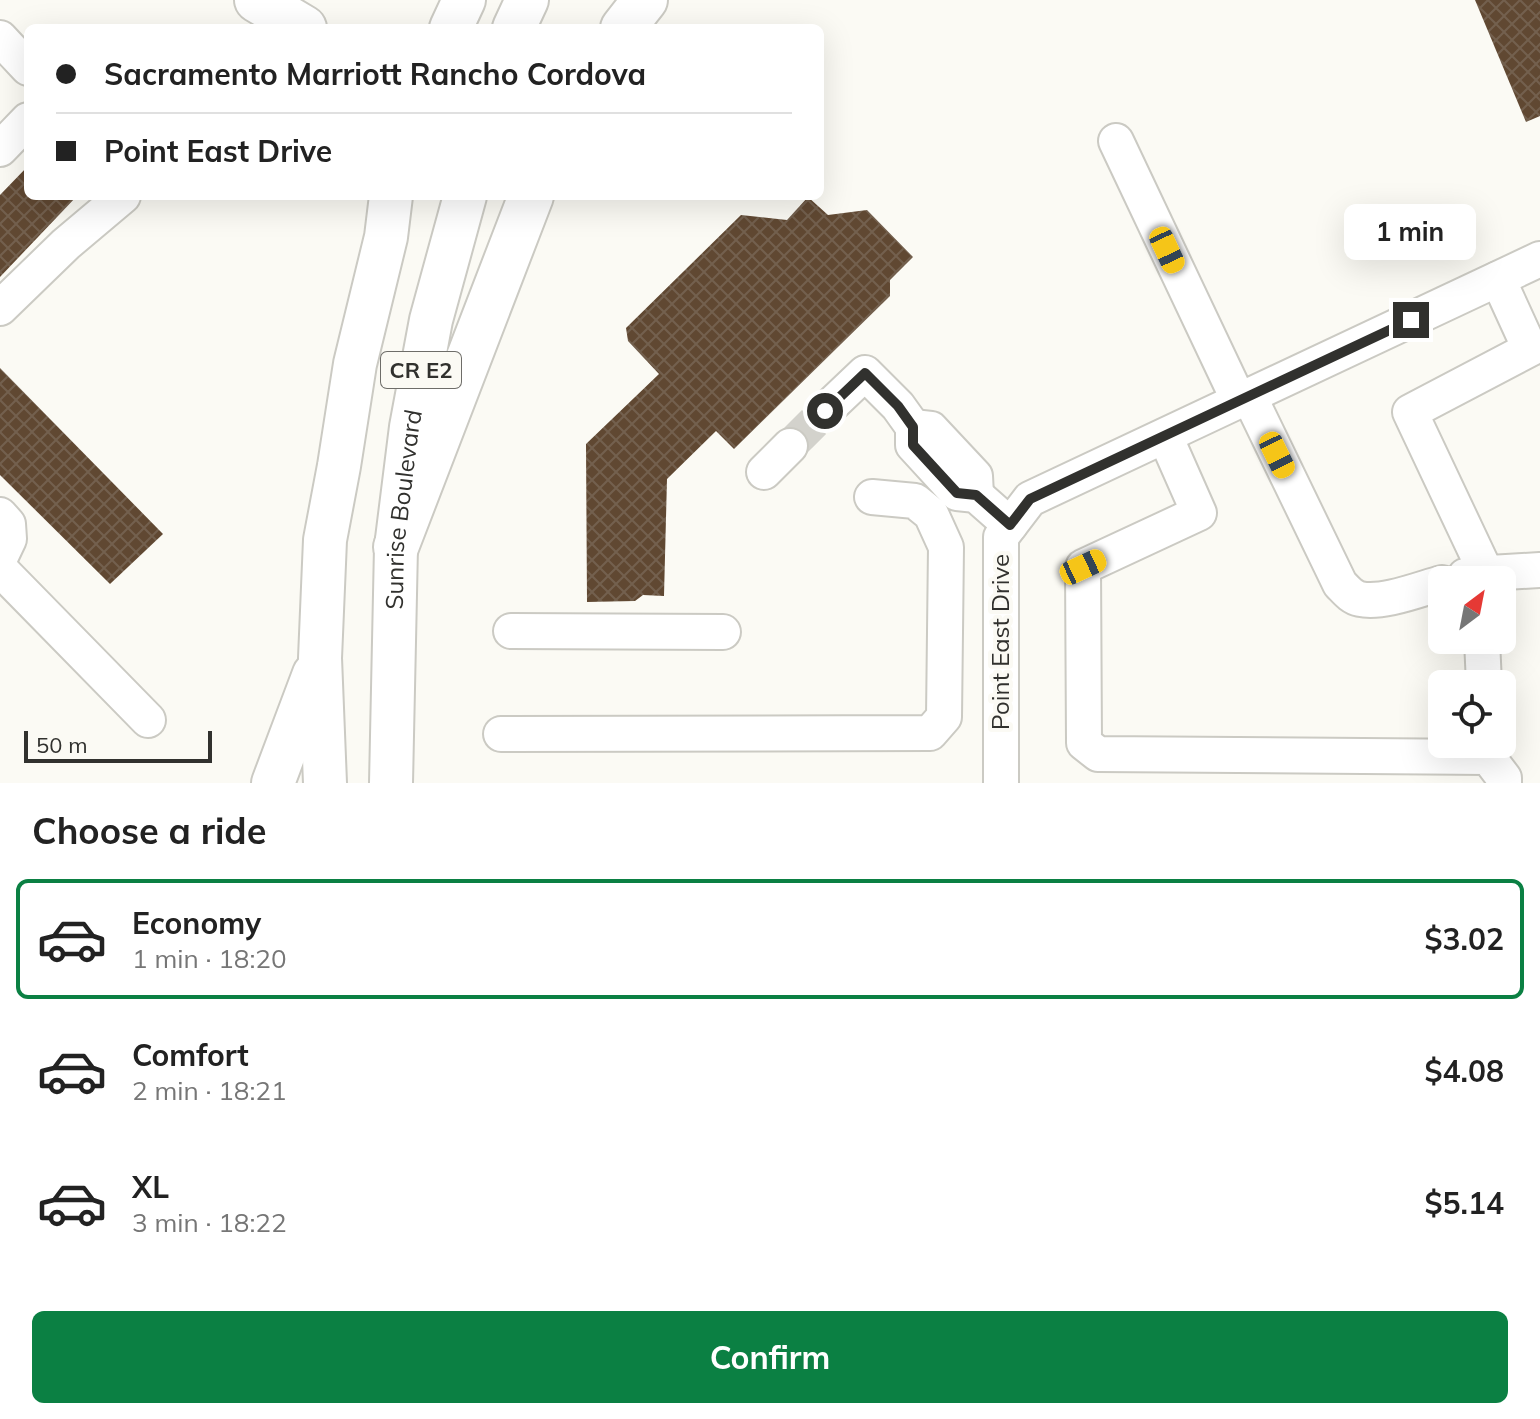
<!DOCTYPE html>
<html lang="en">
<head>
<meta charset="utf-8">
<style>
  :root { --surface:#fff; --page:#f2f2f2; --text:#222; --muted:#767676; --line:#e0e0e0; --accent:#0b8043 }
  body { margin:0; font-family:Mulish,sans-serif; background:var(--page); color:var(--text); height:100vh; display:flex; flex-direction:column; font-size:30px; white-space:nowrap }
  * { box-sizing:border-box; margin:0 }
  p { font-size:26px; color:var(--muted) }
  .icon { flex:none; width:44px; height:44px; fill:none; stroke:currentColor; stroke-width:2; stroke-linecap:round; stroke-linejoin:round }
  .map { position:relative; height:783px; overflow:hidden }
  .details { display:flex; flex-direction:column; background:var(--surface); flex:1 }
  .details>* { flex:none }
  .top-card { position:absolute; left:24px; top:24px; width:800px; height:176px; border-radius:12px; box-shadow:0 8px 32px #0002; display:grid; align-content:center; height:176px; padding:0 32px; background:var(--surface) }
  .needle { width:52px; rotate:32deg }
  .controls { position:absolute; left:1428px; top:566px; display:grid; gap:16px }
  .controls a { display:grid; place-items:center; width:88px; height:88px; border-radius:12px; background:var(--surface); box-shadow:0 8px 32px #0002; font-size:40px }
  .scale { position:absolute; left:24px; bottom:20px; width:188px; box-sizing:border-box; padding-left:8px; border:4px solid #31312e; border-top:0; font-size:22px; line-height:28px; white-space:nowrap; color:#31312e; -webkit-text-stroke:6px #fbfaf4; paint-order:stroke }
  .end { position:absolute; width:36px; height:36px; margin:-18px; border:10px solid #31312e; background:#fff; box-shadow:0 0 0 4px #fff }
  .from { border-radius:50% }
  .bubble { position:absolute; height:56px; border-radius:12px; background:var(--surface); box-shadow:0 8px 32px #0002; font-size:26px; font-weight:700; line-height:56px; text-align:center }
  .car { position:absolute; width:24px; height:48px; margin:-24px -12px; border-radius:10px; box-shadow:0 0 6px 2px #0007; background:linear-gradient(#f5c518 24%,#345 0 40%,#f5c518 0 76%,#345 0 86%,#f5c518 0) }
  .top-card b { display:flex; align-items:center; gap:28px; height:76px; font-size:30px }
  .top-card b+b { border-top:2px solid var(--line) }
  .top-card i { width:20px; height:20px; background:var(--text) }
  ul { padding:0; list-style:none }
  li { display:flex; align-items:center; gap:24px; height:120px; margin:0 16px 12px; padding:0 16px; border:4px solid transparent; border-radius:12px }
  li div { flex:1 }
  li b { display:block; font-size:30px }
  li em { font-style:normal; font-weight:700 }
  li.current { border-color:var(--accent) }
  li>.icon { width:72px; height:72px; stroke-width:1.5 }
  h2 { padding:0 32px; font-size:36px; line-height:96px }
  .button { display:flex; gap:16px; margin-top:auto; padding:16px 32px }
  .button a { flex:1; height:92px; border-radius:12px; background:var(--accent); color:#fff; font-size:32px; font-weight:700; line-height:92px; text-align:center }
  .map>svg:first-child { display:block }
</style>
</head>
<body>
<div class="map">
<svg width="1540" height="783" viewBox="0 0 1540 783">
  <defs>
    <pattern id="building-cross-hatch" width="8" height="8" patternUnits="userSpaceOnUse" patternTransform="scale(2)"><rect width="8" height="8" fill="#604832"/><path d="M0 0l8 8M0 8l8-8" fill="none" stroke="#73604e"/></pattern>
  </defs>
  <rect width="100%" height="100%" fill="#fbfaf4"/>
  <g fill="url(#building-cross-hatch)">
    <polygon points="1475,0 1540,0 1540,116 1526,122"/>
    <polygon points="28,166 28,196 77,196 0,277 0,195"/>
    <polygon points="808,197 828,215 867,210 913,257 890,280 890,296 734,449 716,431 667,479 664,596 643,595 635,601 587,602 586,444 659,374 628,341 626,328 741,215 787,220"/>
    <polygon points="0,368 163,534 110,584 0,475"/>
  </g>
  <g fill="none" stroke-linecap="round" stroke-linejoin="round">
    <polyline stroke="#d3d2cc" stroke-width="34" stroke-dasharray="34 17" stroke-linecap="butt" points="790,446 825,411"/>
    <defs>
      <g id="minor">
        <polyline points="0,38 28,68"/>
        <polyline points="1116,141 1239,401"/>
        <polyline points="0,149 28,120"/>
        <polyline points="0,308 66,244 123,196"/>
        <path d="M1249,396L1340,584C1346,590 1351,597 1360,599C1383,604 1420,589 1442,583"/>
        <polyline points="825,411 865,373 898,406 913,427 913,445 957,493 976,495 1010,525"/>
        <polyline points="913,427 931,429 975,476 976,495"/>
        <polyline points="1165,436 1199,513 1083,567 1084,743 1098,754 1488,757 1504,778 1504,783"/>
        <polyline points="764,472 790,446"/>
        <polyline points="0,515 8,524 9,539 0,558"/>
        <polyline points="0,569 148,720"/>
        <polyline points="1486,573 1410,412 1530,349 1498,279"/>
        <polyline points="1465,576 1473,574 1540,570"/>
        <polyline points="511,631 723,632"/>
        <polyline points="1482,640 1484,684"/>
        <polyline points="501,734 930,733 944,717 946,547 931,514 915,501 872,497"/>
        <polyline points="1001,783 1001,537 1030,499 1540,259"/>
      </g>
      <g id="major">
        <polyline points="451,28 464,0"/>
        <polyline points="514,28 527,0"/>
        <polyline points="273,783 314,674"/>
        <polyline points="325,783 320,658 325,540 339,466 355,364 386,237 391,196"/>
        <path id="s1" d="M391,783L396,547L411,427L431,320L465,196"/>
      </g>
      <g id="highway">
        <polyline points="257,0 304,28"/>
        <polyline points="623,28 645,0"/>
        <polyline points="396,547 531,196"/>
      </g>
    </defs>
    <use href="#minor" stroke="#cbcac3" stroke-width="38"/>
    <use href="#major" stroke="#cbcac3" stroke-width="46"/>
    <use href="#highway" stroke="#cbcac3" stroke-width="48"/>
    <use href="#minor" stroke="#fff" stroke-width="34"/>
    <use href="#major" stroke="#fff" stroke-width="42"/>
    <use href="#highway" stroke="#fff" stroke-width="44"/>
  </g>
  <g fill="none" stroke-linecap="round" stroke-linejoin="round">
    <polyline stroke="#31312e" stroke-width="10" points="825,411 865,373 898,406 913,427 913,445 957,493 976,495 1010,525 1030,499 1411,320"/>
  </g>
  <g text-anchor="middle" stroke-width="8" stroke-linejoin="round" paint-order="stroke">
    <rect fill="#fbfaf4" stroke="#6e6d69" stroke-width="2" x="381" y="352" width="80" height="36" rx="6"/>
    <g font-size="22" font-weight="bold" fill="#31312e">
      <text x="421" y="378">CR E2</text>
    </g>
    <g font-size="24" fill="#31312e" stroke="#fbfaf4">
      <text dy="8" stroke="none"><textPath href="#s1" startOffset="274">Sunrise Boulevard</textPath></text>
      <text transform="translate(1001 642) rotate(-90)" y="8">Point East Drive</text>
    </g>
  </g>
</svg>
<div class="controls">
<a><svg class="needle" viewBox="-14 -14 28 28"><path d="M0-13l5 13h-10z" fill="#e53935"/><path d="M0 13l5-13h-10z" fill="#767676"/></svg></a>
<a><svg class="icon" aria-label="locate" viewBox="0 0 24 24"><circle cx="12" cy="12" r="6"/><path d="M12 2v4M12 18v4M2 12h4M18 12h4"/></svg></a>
</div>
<div class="scale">50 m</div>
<i class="end from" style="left:825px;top:411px"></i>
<i class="end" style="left:1411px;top:320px"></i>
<div class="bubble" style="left:1344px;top:204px;width:132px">1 min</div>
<i class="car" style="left:1167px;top:250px;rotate:155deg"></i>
<i class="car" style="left:1277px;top:455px;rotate:154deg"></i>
<i class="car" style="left:1083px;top:567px;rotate:65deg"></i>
<div class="top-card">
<b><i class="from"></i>Sacramento Marriott Rancho Cordova</b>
<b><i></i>Point East Drive</b>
</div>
</div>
<section class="details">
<h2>Choose a ride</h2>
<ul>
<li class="current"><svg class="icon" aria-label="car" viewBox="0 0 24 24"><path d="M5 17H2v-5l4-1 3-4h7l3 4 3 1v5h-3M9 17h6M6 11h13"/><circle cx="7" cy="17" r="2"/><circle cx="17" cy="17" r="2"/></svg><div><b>Economy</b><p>1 min · 18:20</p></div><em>$3.02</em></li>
<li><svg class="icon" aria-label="car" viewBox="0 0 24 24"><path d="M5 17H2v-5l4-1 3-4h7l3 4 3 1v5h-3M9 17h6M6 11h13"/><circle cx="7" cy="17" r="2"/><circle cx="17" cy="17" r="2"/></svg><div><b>Comfort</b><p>2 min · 18:21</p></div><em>$4.08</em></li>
<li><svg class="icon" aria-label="car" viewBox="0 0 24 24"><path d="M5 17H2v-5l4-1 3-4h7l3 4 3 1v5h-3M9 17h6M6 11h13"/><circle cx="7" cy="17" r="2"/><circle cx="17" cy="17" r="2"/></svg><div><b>XL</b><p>3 min · 18:22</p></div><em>$5.14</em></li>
</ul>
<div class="button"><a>Confirm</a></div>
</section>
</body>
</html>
